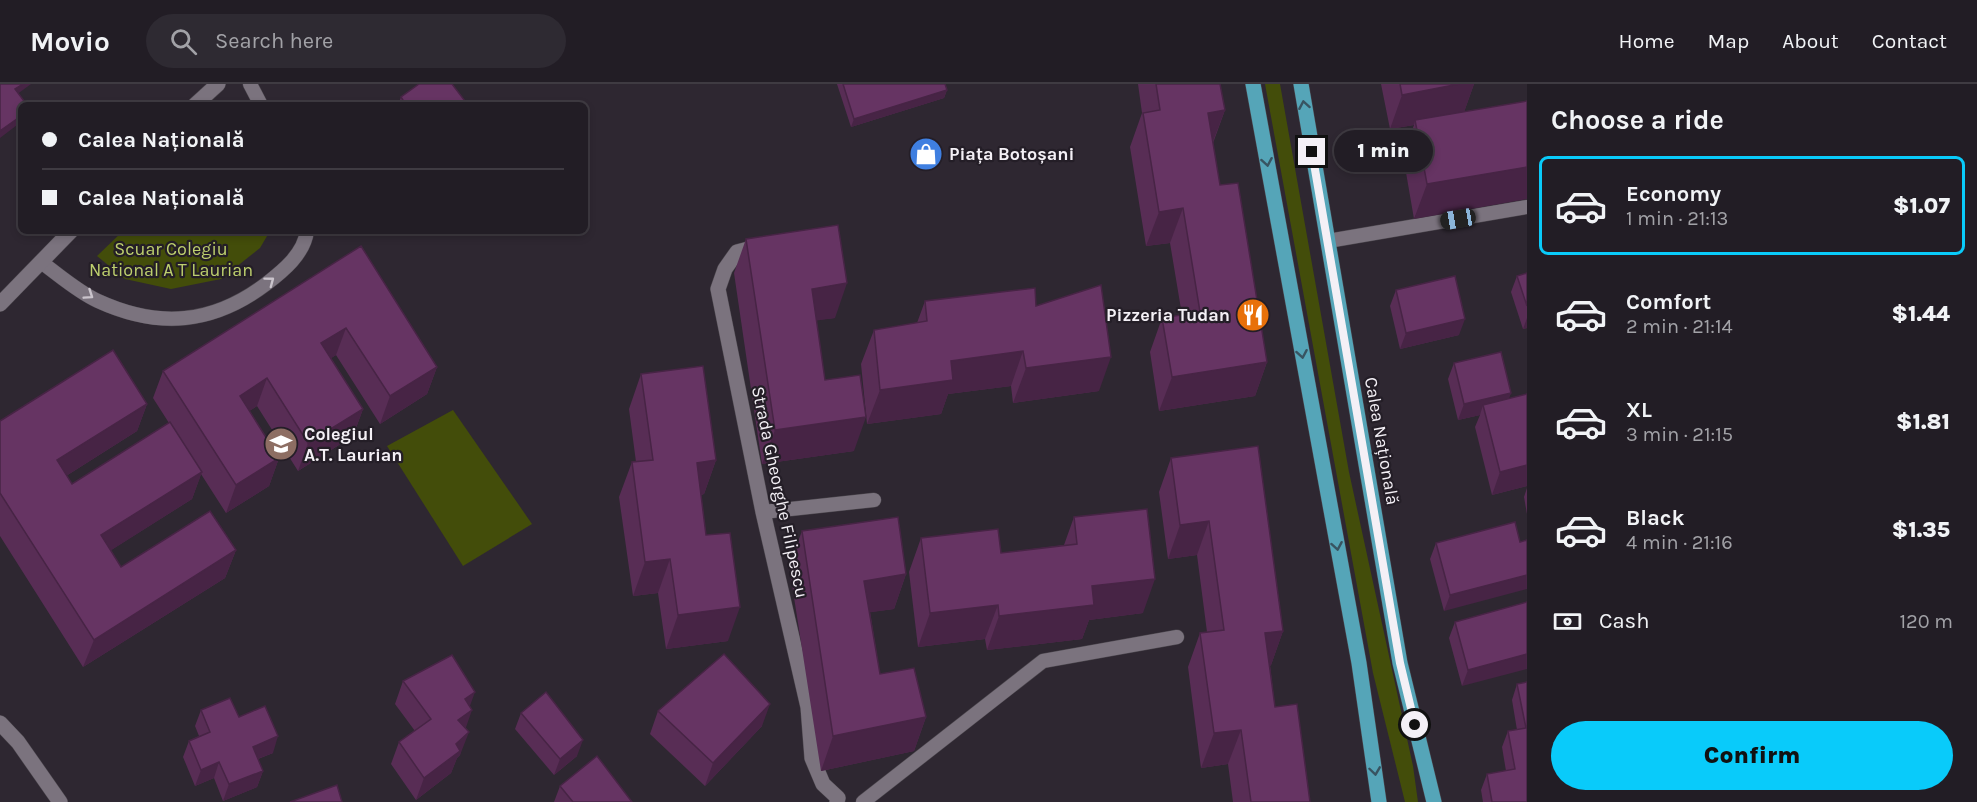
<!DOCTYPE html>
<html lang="en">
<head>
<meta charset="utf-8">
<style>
  :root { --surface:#221d25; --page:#2e2a32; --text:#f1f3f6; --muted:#a2a2a7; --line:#3f3b42; --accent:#09cbfa }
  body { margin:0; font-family:Karla,sans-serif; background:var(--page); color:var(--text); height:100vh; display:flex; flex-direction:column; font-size:22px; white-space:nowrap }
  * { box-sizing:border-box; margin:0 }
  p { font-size:20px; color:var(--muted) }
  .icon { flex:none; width:33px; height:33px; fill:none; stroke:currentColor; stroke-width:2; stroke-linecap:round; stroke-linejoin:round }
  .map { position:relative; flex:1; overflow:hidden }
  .side { display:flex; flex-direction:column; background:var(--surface); width:450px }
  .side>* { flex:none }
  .banner { position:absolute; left:18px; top:18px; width:570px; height:132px; border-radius:9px; box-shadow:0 3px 9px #0003,0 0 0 2px var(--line); display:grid; align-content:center; height:132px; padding:0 24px; background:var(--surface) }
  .end { position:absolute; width:27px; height:27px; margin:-14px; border:8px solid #f4f0f6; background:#111; box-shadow:0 0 0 3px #111 }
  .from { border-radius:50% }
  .bubble { position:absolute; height:42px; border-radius:21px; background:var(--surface); box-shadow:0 3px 9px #0003,0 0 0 2px var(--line); font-size:20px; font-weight:800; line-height:42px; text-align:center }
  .car { position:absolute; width:18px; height:36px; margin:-18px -9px; border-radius:8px; box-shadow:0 0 4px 2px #0007; background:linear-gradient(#222 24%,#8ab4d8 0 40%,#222 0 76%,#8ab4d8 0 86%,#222 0) }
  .banner b { display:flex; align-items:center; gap:21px; height:57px; font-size:22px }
  .banner b+b { border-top:2px solid var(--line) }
  .banner i { width:15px; height:15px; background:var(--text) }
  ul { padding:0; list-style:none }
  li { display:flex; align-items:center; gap:18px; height:99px; margin:0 12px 9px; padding:0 12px; border:3px solid transparent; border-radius:9px }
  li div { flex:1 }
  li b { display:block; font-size:22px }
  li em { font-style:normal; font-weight:800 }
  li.active { border-color:var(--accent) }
  li>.icon { width:54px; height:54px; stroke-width:1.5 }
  h2 { padding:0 24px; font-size:27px; line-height:72px }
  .pay { display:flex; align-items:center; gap:15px; height:66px; padding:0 24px; font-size:22px }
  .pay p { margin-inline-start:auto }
  .primary-button { display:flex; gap:12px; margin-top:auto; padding:12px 24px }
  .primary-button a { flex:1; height:69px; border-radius:36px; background:var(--accent); color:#111; font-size:24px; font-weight:800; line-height:69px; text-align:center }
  header { display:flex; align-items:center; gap:36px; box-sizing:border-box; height:84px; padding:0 30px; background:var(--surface); border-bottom:2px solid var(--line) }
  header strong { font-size:28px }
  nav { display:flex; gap:33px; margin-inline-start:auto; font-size:21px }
  .search { width:420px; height:54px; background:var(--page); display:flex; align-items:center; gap:15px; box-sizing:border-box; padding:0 21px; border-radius:33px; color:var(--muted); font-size:22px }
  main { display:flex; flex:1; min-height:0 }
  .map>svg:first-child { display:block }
</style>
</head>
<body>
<header>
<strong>Movio</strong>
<div class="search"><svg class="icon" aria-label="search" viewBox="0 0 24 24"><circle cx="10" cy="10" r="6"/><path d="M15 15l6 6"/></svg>Search here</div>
<nav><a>Home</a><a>Map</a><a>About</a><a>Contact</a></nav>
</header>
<main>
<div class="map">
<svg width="1527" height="718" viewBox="0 0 1527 718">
  <rect width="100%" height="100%" fill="#2e2731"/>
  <g fill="#434d0a">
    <polygon points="1265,0 1280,0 1349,388 1413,682 1418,718 1405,718 1373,589"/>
    <polygon points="123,147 270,147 260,164 221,195 171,205 125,195 97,172"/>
    <polygon points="453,326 532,440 463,482 387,362"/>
  </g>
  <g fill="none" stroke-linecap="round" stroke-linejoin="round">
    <defs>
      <g id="lane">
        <polyline points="250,0 261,21"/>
        <polyline points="1328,157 1527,123"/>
        <path d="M41,178C59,191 78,208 98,217C159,245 213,240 266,200C283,187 304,170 307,147"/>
        <polyline points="763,428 874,416"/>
        <polyline points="863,718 1043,577 1177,553"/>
      </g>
      <polyline id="street" points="760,162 737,168 725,185 718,205 763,428 808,623 812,674 823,700 838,714 837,718"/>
      <g id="secondary">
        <polyline points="195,21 218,0"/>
        <polyline points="0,220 71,147"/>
        <polyline points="0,639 18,658 60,718"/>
      </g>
      <g id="primary">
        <polyline points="1253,0 1359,579 1379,718"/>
        <polyline points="1301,0 1400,579 1434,718"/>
      </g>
    </defs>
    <use href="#lane" stroke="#4b464d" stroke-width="15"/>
    <use href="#street" stroke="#4b464d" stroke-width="16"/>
    <use href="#secondary" stroke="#4b464d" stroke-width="16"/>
    <use href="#primary" stroke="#4b464d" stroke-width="16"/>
    <use href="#lane" stroke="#7b737e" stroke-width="14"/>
    <use href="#street" stroke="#7b737e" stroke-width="15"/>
    <use href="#secondary" stroke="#7b737e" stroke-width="15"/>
    <use href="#primary" stroke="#55a5b8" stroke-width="15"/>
  </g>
  <g fill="#582d55">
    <polygon points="837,0 945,0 947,6 944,14 851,43"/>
    <polygon points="1138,0 1220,0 1225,26 1213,59 1220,101 1267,278 1255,312 1159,327 1150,268 1162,234 1182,231 1170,159 1146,162 1130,63 1142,29"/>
    <polygon points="1381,0 1474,0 1464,28 1414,135 1403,71 1414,41 1390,45"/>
    <polygon points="401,13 468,21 398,21"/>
    <polygon points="746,155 835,234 816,236 825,296 854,367 762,380 734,189"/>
    <polygon points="361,162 437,283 427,310 380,340 336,271 331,274 363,325 353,352 298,387 257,322 249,327 279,374 269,402 226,429 201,390 192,415 111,466 121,483 236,466 225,494 83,583 0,452 0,337 147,320 137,347 66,392 72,400 169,339 153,314 163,287"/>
    <polygon points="1527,189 1527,244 1523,245 1511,208 1517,192"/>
    <polygon points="1396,206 1459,251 1400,265 1390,222"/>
    <polygon points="925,217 1036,222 1099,307 1013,319 1011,302 948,310 941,330 867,340 861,280 874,246 917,239"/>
    <polygon points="1454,279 1511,309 1508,315 1527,310 1527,402 1492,411 1475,343 1480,331 1458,336 1448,295"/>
    <polygon points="641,290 716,376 704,410 701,411 706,451 728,557 666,565 658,509 633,512 619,413 632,378 636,378 629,325"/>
    <polygon points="1171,374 1283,547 1271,581 1270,582 1275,623 1310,718 1233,718 1228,680 1201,684 1188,583 1200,549 1207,548 1197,471 1168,475 1159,408"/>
    <polygon points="1527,404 1527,430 1524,413"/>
    <polygon points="1074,433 1143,529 1089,536 1082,555 987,566 985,555 918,563 909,488 921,454 1001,469 1064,461"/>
    <polygon points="802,447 906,490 894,525 870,528 880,590 926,633 914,667 821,687 789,481"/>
    <polygon points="1520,458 1444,527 1430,475 1436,459"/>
    <polygon points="1527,518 1462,602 1449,554 1455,538"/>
    <polygon points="403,597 470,622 460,671 457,674 451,689 416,716 391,680 399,658 415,647 395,620"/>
    <polygon points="1527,598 1527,718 1483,718 1481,706 1487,690 1506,687 1502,663 1508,647 1517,646 1512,616 1517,600"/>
    <polygon points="201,626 239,633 273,669 258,675 263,687 257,703 223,717 214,694 195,702 183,673 189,657 199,652 195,642"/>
    <polygon points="658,627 762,642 705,702 650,650"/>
    <polygon points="521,629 577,672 554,691 515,645"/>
    <polygon points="560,702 632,718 554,718"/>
  </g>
  <g fill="#472445">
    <polygon points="23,0 31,0 12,14 15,5"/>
    <polygon points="1459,0 1474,0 1463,31 1415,36 1414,41 1390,45 1402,11"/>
    <polygon points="947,6 944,14 851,43 854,35"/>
    <polygon points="1225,26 1212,60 1208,29"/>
    <polygon points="21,32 21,38 0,54 0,47"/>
    <polygon points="1527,83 1527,115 1414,135 1427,100"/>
    <polygon points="1183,124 1170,159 1146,162 1159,128"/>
    <polygon points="847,199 835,234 799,239 812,205"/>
    <polygon points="1527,234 1527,244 1523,245"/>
    <polygon points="1465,235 1459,251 1400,265 1406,249"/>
    <polygon points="346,244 336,271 311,287 321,259"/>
    <polygon points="1023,267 1011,302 948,310 941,330 867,340 880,306 951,277"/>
    <polygon points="1111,273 1099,307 1013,319 1026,284"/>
    <polygon points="1267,278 1255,312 1159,327 1172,293"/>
    <polygon points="437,283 427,310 380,340 390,312"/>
    <polygon points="267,294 257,322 230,340 240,312"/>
    <polygon points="1511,309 1505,325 1483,321 1480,331 1458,336 1464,320"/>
    <polygon points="147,320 137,347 47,404 57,376"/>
    <polygon points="363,325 353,352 298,387 308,359"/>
    <polygon points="866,333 854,367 762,380 775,346"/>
    <polygon points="279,374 269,402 226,429 236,401"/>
    <polygon points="716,376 704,410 684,413 697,379"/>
    <polygon points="1527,381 1527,402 1492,411 1500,388"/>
    <polygon points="202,388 192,415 91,479 101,451"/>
    <polygon points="1209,437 1197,471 1168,475 1180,441"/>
    <polygon points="236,466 225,494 83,583 94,556"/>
    <polygon points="670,475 658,509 633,512 645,478"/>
    <polygon points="906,490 894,525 852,531 864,497"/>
    <polygon points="1527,491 1527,505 1444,527 1450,511"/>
    <polygon points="1155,495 1143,529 1089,536 1082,555 987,566 999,532 1092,502"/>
    <polygon points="998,521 985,555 918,563 930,529"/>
    <polygon points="740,523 728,557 666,565 678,531"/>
    <polygon points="1283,547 1271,581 1253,584 1265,549"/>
    <polygon points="1527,570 1527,585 1462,602 1468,586"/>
    <polygon points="475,608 467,630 472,626 464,649 450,659 465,615"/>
    <polygon points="770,620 762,642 705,702 713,679"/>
    <polygon points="926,633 914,667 821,687 833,652"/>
    <polygon points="1241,646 1228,680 1201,684 1214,649"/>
    <polygon points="469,648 460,671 457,674 451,689 416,716 424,694 456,660"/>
    <polygon points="278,652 273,669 247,679 253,663"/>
    <polygon points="583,656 577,672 554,691 560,675"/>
    <polygon points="219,678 214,694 195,702 201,686"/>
    <polygon points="263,687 257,703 223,717 229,700"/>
  </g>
  <g fill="#663463" stroke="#472445" stroke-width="1.5">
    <polygon points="0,0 23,0 15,5 27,21 21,21 21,32 0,47"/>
    <polygon points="419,0 452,0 468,21 406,21 401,13"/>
    <polygon points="843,0 945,0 947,6 854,35"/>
    <polygon points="1156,0 1220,0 1225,26 1208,29 1220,101 1238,99 1267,278 1172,293 1162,234 1200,228 1183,124 1159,128 1143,29 1160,26"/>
    <polygon points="1400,0 1459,0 1402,11"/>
    <polygon points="1527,17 1527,83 1427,100 1415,36"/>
    <polygon points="838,141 847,199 812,205 825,296 860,291 866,333 775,346 746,155"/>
    <polygon points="361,162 437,283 390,312 346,244 321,259 363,325 308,359 267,294 240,312 279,374 236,401 163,287"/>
    <polygon points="1527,189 1527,222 1517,192"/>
    <polygon points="1455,192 1465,235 1406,249 1396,206"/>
    <polygon points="1101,201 1111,273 1026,284 1023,267 951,277 953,296 880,306 874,246 927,237 925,217 1035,204 1036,222"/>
    <polygon points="113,266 147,320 57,376 72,400 170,338 202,388 101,451 121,483 210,427 236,466 94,556 0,409 0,337"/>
    <polygon points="1501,268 1511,309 1464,320 1454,279"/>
    <polygon points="703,282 716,376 697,379 706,451 730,449 740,523 678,531 670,475 645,478 632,378 653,376 641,290"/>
    <polygon points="1527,310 1527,381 1500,388 1483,321"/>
    <polygon points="1258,362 1283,547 1265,549 1275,623 1297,620 1310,718 1251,718 1241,646 1214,649 1200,549 1224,546 1209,437 1180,441 1171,374"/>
    <polygon points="1147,425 1155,495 1092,502 1094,521 999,532 998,521 930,529 921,454 998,445 1001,469 1077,460 1074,433"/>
    <polygon points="898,433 906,490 864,497 880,590 914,584 926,633 833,652 802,447"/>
    <polygon points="1515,438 1520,458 1527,456 1527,491 1450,511 1436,459"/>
    <polygon points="1527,518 1527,570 1468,586 1455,538"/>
    <polygon points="724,570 770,620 713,679 658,627"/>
    <polygon points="452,571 475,608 465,615 472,626 458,636 469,648 456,660 460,667 424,694 399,658 431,635 403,597"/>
    <polygon points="1527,598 1527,718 1492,718 1487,690 1515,685 1508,647 1526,644 1517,600"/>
    <polygon points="546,608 583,656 560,675 521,629"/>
    <polygon points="230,614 239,633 265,622 278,652 253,663 263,687 229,700 219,678 201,686 189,657 210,648 201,626"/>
    <polygon points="597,672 632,718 573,718 560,702"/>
    <polygon points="337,701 342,718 290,718"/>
  </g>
  <defs><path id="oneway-chevron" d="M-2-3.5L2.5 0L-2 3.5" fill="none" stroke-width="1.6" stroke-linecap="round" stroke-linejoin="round" transform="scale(1.5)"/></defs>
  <g stroke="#385461">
    <use href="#oneway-chevron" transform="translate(1304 21) rotate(-100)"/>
    <use href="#oneway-chevron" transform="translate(1267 78) rotate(80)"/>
    <use href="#oneway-chevron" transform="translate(1302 270) rotate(80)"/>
    <use href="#oneway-chevron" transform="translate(1337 462) rotate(80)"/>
    <use href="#oneway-chevron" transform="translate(1375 687) rotate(82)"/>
  </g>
  <g stroke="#cac4cc">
    <use href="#oneway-chevron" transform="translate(270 197) rotate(-37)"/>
    <use href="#oneway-chevron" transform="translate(89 211) rotate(34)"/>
  </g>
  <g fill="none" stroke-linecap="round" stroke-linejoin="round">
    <polyline stroke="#f4f0f6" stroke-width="8" points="1312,68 1400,579 1415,641"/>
  </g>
  <defs>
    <symbol id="shop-disc" viewBox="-11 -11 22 22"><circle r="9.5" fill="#3f7fe0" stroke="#241e27"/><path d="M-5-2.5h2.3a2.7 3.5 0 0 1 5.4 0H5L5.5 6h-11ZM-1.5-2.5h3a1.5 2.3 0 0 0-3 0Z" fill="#fff"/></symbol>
    <symbol id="restaurant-disc" viewBox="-11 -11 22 22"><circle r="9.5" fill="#e8710a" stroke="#241e27"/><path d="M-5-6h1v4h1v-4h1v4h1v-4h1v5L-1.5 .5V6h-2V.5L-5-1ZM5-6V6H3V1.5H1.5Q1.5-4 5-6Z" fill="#fff"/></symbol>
    <symbol id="university-disc" viewBox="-11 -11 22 22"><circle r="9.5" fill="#8d6e63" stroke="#241e27"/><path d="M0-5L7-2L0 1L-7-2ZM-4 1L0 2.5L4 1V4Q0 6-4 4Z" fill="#fff"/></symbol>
  </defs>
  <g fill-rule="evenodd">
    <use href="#shop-disc" x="907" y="51" width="38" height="38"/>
    <use href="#restaurant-disc" x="1234" y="212" width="38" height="38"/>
    <use href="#university-disc" x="262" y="341" width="38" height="38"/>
  </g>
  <g text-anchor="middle" stroke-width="4.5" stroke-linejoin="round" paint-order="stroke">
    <g font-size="18" font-weight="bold" fill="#f4f0f6" stroke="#241e27" text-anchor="start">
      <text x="949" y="76">Piața Botoșani</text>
      <text x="1230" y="237" text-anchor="end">Pizzeria Tudan</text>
      <text x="304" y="356">Colegiul<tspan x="304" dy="21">A.T. Laurian</tspan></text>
    </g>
    <g font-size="18" fill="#bed06e" stroke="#241e27">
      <text x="171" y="171">Scuar Colegiu<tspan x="171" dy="21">National A T Laurian</tspan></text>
    </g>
    <g font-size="18" fill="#f4f0f6" stroke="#241e27">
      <text transform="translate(1382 357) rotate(80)" y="6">Calea Națională</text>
      <text transform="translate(780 408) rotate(78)" y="6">Strada Gheorghe Filipescu</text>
    </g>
  </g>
</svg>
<i class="end from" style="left:1415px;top:641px"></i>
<i class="end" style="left:1312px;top:68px"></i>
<div class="bubble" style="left:1334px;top:46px;width:99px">1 min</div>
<i class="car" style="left:1458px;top:135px;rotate:260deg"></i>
<div class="banner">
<b><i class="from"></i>Calea Națională</b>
<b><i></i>Calea Națională</b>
</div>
</div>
<section class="side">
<h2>Choose a ride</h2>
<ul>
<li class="active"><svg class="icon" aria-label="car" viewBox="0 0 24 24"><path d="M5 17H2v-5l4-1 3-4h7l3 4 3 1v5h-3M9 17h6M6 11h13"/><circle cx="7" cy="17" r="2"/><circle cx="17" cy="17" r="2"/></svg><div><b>Economy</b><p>1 min · 21:13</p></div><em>$1.07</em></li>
<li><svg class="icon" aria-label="car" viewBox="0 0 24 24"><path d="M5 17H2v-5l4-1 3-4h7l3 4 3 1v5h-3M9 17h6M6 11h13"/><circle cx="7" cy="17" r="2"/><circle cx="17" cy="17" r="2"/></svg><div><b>Comfort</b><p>2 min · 21:14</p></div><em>$1.44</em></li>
<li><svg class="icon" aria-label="car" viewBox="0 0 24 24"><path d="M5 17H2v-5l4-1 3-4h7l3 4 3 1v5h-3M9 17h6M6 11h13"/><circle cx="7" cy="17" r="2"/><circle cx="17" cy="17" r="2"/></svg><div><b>XL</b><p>3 min · 21:15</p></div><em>$1.81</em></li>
<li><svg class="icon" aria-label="car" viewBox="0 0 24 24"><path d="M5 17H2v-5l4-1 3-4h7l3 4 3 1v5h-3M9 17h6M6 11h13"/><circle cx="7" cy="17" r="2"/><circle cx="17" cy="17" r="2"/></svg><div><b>Black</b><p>4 min · 21:16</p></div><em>$1.35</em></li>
</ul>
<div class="pay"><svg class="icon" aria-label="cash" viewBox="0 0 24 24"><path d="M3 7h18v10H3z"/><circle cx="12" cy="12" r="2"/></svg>Cash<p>120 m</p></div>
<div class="primary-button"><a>Confirm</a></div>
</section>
</main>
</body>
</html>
